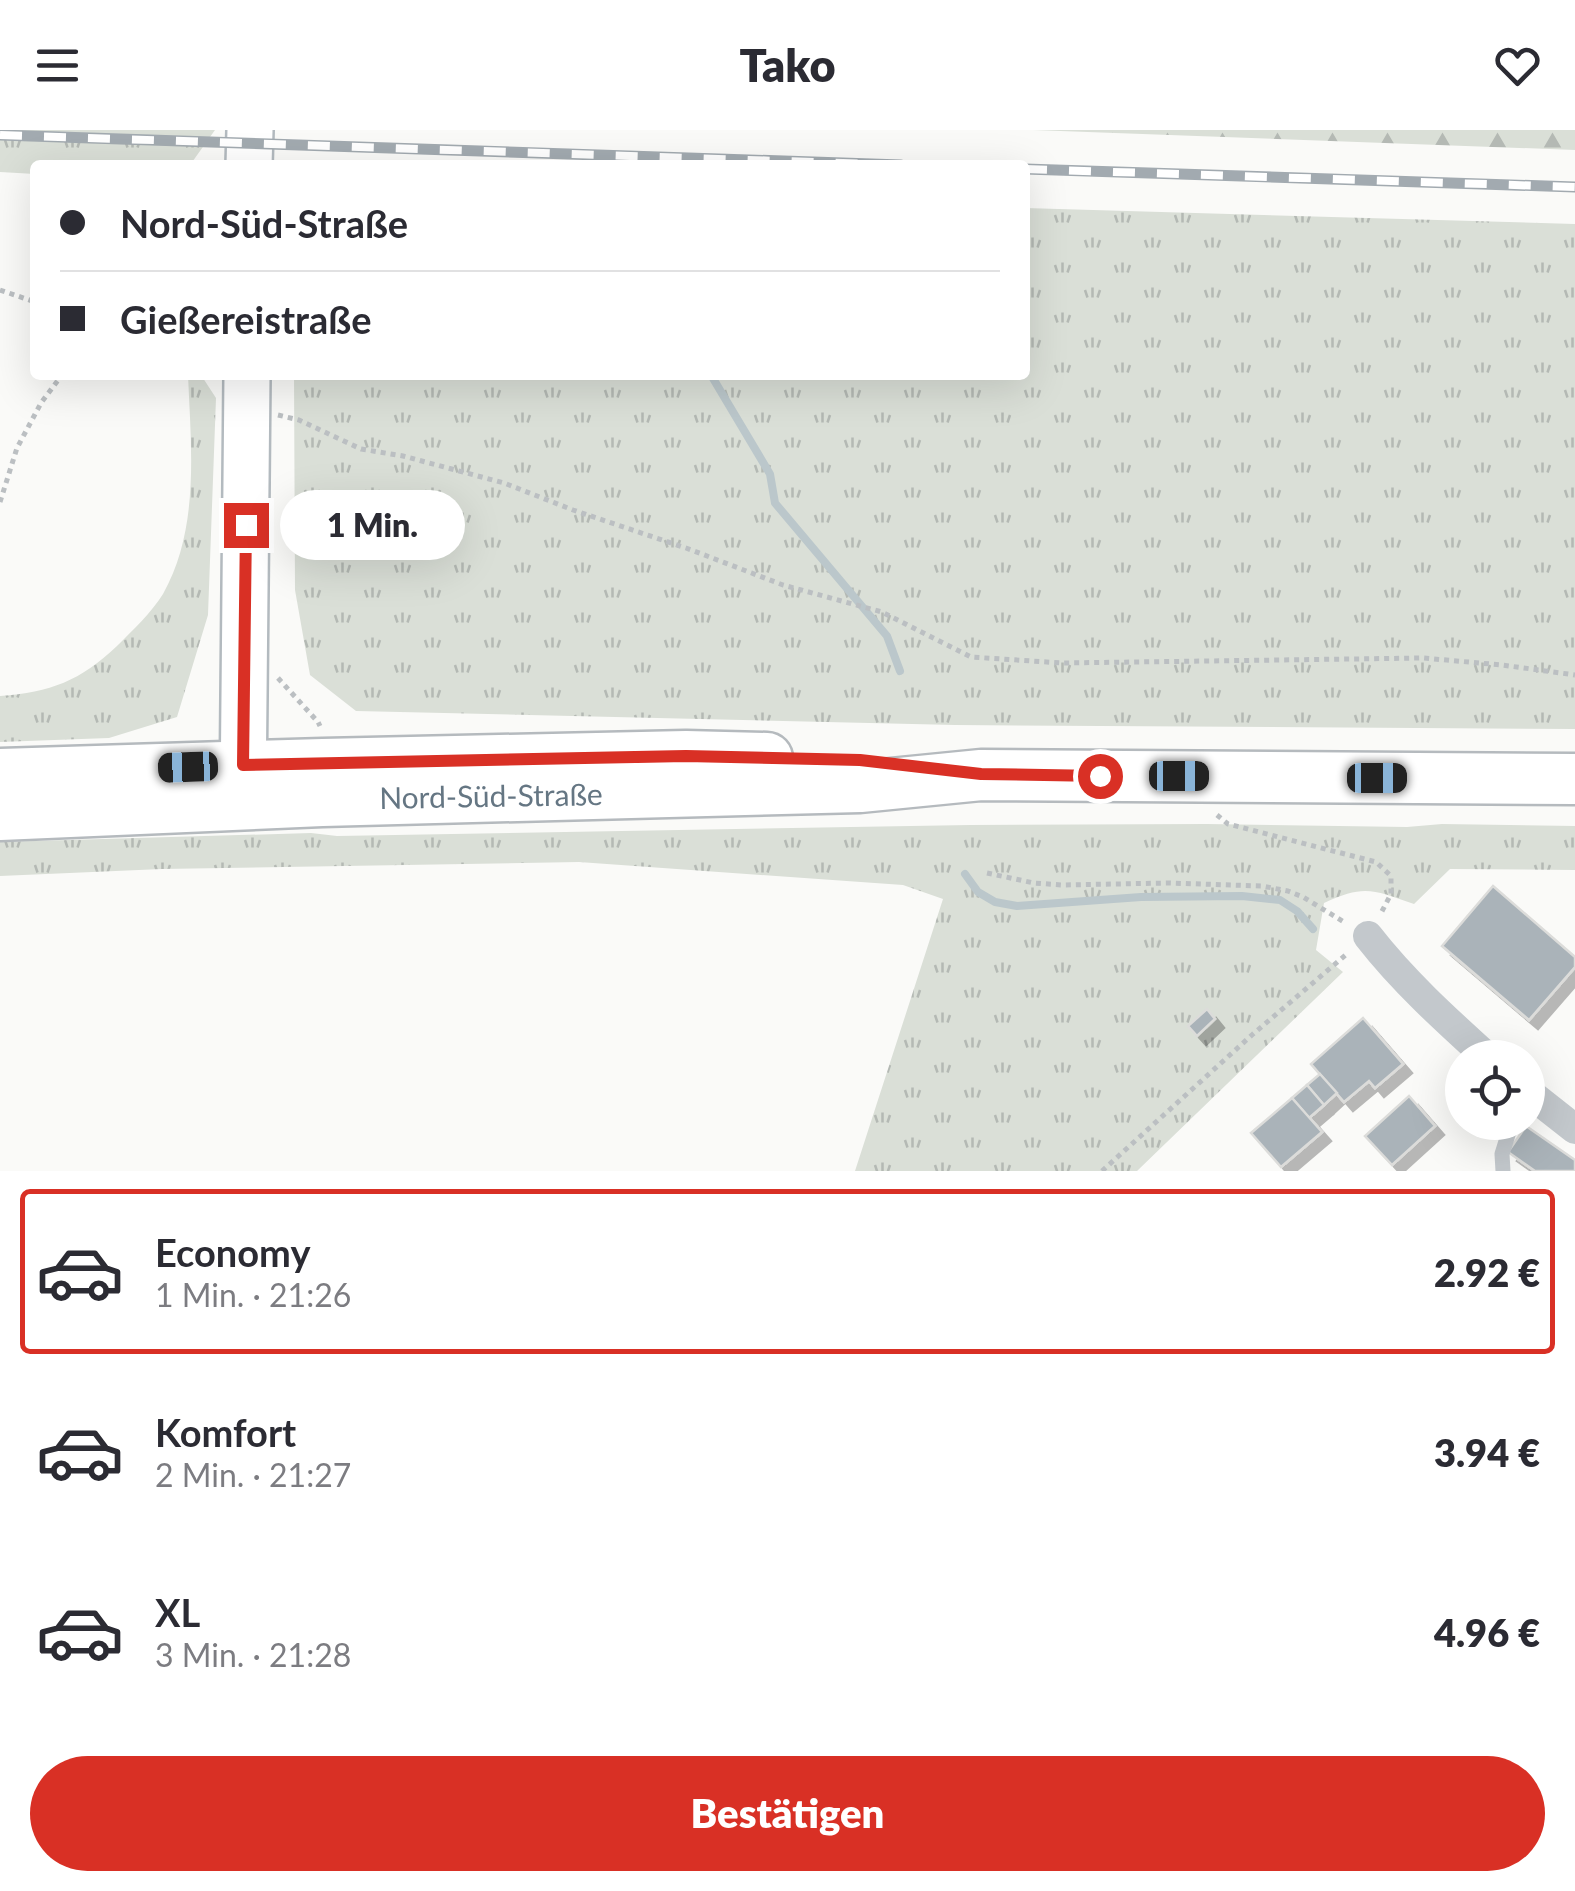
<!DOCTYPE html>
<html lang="de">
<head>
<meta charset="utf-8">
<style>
  :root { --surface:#fff; --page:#f2f2f3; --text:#2b2b33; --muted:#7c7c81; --line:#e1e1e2; --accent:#d93025 }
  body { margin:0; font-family:Lato,sans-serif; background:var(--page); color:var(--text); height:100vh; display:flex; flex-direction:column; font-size:38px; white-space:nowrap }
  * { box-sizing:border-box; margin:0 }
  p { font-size:32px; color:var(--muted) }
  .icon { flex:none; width:55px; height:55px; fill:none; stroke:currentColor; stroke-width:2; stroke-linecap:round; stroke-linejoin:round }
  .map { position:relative; height:1041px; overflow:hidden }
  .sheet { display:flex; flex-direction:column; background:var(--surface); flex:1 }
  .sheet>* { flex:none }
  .banner { position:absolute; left:30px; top:30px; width:1000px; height:220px; border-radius:10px; box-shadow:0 10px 40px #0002; display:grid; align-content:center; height:220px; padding:0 30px; background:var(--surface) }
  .buttons { position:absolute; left:1445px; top:910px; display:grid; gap:20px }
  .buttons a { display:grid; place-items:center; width:100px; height:100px; border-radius:50%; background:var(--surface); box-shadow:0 10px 40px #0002; font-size:50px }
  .end { position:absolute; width:45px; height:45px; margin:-22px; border:12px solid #d93025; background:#fff; box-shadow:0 0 0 5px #fff }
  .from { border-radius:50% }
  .bubble { position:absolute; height:70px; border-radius:35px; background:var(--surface); box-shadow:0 10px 40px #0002; font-size:32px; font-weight:800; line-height:70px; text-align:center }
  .car { position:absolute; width:30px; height:60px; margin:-30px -15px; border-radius:12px; box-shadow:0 0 8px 2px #0007; background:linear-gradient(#222 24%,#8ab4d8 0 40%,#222 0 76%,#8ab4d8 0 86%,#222 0) }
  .banner b { display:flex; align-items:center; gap:35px; height:95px; font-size:38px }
  .banner b+b { border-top:2px solid var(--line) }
  .banner i { width:25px; height:25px; background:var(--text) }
  ul { padding:18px 0 0; list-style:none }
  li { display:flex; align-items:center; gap:30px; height:165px; margin:0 20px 15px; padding:0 10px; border:5px solid transparent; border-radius:10px }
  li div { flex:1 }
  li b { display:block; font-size:38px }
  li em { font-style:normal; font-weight:800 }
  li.active { border-color:var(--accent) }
  li>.icon { width:90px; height:90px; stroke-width:1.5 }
  .primary-button { display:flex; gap:20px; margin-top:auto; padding:20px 30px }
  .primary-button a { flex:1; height:115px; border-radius:60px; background:var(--accent); color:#fff; font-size:40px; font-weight:800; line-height:115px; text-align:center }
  header { display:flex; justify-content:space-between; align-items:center; height:130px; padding:0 30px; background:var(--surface); font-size:45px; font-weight:800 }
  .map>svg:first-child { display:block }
</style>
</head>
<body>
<header><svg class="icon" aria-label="menu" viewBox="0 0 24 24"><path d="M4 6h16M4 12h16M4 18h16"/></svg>Tako<svg class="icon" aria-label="heart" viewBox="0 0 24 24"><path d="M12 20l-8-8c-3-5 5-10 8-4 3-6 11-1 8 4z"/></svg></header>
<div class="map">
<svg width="1575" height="1041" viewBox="0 0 1575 1041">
  <defs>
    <pattern id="grass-tufts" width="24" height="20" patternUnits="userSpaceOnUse" patternTransform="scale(2.5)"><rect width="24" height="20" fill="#dadfd7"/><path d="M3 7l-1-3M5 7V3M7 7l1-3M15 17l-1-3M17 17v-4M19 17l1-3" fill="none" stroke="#b4b9b4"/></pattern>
    <pattern id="forest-firs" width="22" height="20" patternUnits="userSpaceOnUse" patternTransform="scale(2.5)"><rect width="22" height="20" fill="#dadfd7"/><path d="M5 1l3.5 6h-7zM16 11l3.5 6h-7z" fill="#b4b9b4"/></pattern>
    <filter id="shadow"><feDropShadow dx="9" dy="9" stdDeviation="0" flood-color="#0004"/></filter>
  </defs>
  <rect width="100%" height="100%" fill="#fafaf8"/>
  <g fill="url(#grass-tufts)">
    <polygon points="0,0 215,0 190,35 35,35 35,44 0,42"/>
    <polygon points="1025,78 1575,94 1575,599 955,595 356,581 310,545 295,460 294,245 1025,245"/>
    <path d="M188,245H201L216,268L208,485L177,587L109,608L0,612V566C51,562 80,551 117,516C132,501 152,482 163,464C200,398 191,318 188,245Z"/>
    <path d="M1207,694L1407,697L1442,694L1575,696V740L1450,739L1414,774C1373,760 1365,754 1324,773L1316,820L1343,842L1137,1041H855L943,769L903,755L579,732L162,739L0,746V712L311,703L337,706L970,695Z"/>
  </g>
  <polygon fill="url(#forest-firs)" points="1033,0 1575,0 1575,20"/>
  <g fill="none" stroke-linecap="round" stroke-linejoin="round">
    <g stroke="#bbc7cb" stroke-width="8">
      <polyline points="711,245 770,344 775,373 887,506 900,541"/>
      <polyline points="965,744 978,762 995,772 1017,776 1141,767 1242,766 1280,770 1297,781 1313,799"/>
    </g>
  </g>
  <g fill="#aab3b9" stroke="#dcdcda" stroke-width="2.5" filter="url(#shadow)">
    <polygon points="1493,756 1575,827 1575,837 1529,890 1442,816"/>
    <polygon points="1207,879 1215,889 1197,906 1188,896"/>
    <polygon points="1363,888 1403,934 1375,958 1369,951 1344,972 1311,934"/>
    <polygon points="1320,944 1337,963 1324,975 1307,955"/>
    <polygon points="1307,955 1324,975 1309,988 1292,968"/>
    <polygon points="1409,966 1435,996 1392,1035 1365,1006"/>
    <polygon points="1292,968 1322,1002 1281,1037 1251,1003"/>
    <polygon points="1526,996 1575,1030 1575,1041 1535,1041 1508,1022"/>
  </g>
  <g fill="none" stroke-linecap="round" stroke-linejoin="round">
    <defs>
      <g id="secondary">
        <polyline points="249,35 250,0"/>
        <polyline points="243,673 247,245"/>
      </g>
      <g id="primary">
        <polyline points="0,644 323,634 686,626 767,628"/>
        <polyline points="0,685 322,671 860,657 981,645 1575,649"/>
      </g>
    </defs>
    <use href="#secondary" stroke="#b3babf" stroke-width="50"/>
    <use href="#primary" stroke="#b5babe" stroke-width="55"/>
    <g stroke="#bbbfc2" stroke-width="5" stroke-dasharray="5 5" stroke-linecap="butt">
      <polyline points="0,160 35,172"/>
      <polyline points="278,285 299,290 361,319 403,326 504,353 573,380 686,418 783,455 882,482 971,527 1062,533 1423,528 1502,535 1575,545"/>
      <polyline points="0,372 17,318 41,273 62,245"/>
      <polyline points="278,548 318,592 320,596"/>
      <polyline points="1217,685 1228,694 1376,732 1391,746 1391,764 1380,785"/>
      <polyline points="987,743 1034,753 1062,755 1169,753 1262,756 1288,761 1303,767 1344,792"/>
      <polyline points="1102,1041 1253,904 1348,823"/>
    </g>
    <polyline stroke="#c3c8cc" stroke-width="15" points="1503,1041 1502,1024 1512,992"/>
    <g stroke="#c3c8cc" stroke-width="30">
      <path d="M1368,806C1403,851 1445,889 1488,928"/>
      <polyline points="1528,962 1575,999"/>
    </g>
    <use href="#secondary" stroke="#fff" stroke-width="45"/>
    <use href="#primary" stroke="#fff" stroke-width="50"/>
    <defs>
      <g id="rail">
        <polyline points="0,5 901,35"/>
        <polyline points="1025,39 1575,57"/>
      </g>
    </defs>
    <use href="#rail" stroke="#a2aab0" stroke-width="11"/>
    <use href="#rail" stroke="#fff" stroke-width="8" stroke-dasharray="22" stroke-linecap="butt"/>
  </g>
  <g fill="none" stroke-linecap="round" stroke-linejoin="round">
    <polyline stroke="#d93025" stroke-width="12" points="246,395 243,635 686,626 860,630 981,644 1100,646"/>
  </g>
  <g text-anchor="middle" stroke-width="10" stroke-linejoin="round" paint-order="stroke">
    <g font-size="30" fill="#657683" stroke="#fff">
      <text transform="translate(491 667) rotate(-1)" y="10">Nord-Süd-Straße</text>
    </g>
  </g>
</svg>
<div class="buttons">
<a><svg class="icon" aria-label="locate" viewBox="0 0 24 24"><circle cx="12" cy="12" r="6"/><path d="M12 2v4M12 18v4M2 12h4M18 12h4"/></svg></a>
</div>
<i class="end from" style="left:1100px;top:646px"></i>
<i class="end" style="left:246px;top:395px"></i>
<div class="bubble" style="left:280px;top:360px;width:185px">1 Min.</div>
<i class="car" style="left:188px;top:637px;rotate:268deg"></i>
<i class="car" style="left:1179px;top:646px;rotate:90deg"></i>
<i class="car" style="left:1377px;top:648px;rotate:90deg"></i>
<div class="banner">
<b><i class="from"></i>Nord-Süd-Straße</b>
<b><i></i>Gießereistraße</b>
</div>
</div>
<section class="sheet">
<ul>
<li class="active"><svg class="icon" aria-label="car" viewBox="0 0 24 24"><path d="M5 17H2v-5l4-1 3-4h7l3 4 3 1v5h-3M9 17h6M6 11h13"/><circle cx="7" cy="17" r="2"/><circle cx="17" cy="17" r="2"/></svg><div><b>Economy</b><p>1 Min. · 21:26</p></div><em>2.92 €</em></li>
<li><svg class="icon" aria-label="car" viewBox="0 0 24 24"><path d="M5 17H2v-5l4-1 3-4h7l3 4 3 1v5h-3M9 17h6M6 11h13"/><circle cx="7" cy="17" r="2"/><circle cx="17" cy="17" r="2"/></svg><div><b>Komfort</b><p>2 Min. · 21:27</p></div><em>3.94 €</em></li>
<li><svg class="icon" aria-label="car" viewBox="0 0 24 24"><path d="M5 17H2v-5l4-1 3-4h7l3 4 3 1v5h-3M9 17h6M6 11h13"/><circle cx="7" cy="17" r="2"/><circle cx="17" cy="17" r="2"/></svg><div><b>XL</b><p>3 Min. · 21:28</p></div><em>4.96 €</em></li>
</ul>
<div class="primary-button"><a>Bestätigen</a></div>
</section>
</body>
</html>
